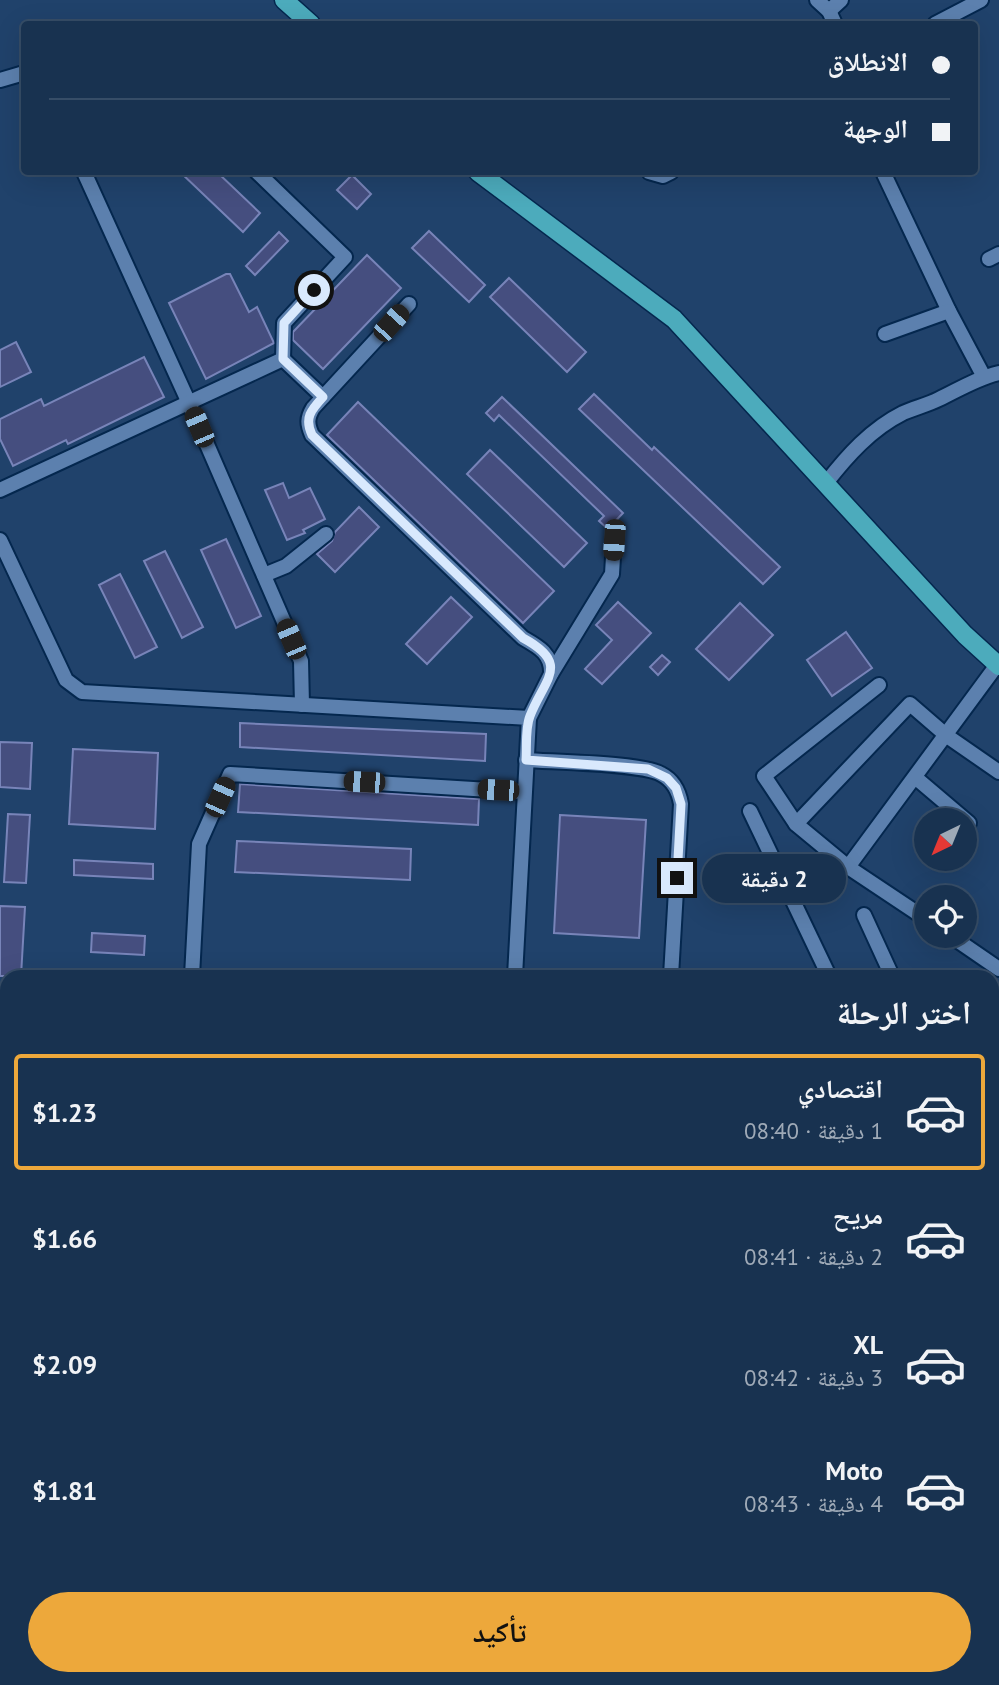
<!DOCTYPE html>
<html lang="ar">
<head>
<meta charset="utf-8">
<style>
  :root { --surface:#183250; --page:#253e5a; --text:#f1f3f6; --muted:#9faab7; --line:#364d67; --accent:#eda83b }
  body { margin:0; font-family:"PT Sans","Noto Naskh Arabic",sans-serif; background:var(--page); color:var(--text); direction:rtl; height:100vh; display:flex; flex-direction:column; font-size:26px; white-space:nowrap }
  * { box-sizing:border-box; margin:0 }
  p { font-size:23px; color:var(--muted) }
  .icon { flex:none; width:38px; height:38px; fill:none; stroke:currentColor; stroke-width:2; stroke-linecap:round; stroke-linejoin:round }
  .map { position:relative; flex:1; overflow:hidden; direction:ltr }
  .drawer { position:absolute; left:0px; top:970px; width:999px; height:716px; display:flex; flex-direction:column; background:var(--surface); border-radius:21px 21px 0 0; box-shadow:0 7px 28px #0002,0 0 0 2px var(--line); direction:rtl }
  .drawer>* { flex:none }
  .hud { position:absolute; left:21px; top:21px; width:957px; height:154px; border-radius:7px; box-shadow:0 7px 28px #0002,0 0 0 2px var(--line); direction:rtl; display:grid; align-content:center; height:154px; padding:0 28px; background:var(--surface) }
  .needle { width:46px; rotate:223deg }
  .buttons { position:absolute; left:914px; top:808px; display:grid; gap:14px }
  .buttons a { display:grid; place-items:center; width:63px; height:63px; border-radius:50%; background:var(--surface); box-shadow:0 7px 28px #0002,0 0 0 2px var(--line); font-size:35px }
  .end { position:absolute; width:32px; height:32px; margin:-16px; border:9px solid #d9e9fd; background:#111; box-shadow:0 0 0 4px #111 }
  .from { border-radius:50% }
  .bubble { position:absolute; height:49px; border-radius:24px; background:var(--surface); box-shadow:0 7px 28px #0002,0 0 0 2px var(--line); font-size:23px; font-weight:700; line-height:49px; text-align:center; direction:rtl }
  .car { position:absolute; width:21px; height:42px; margin:-21px -10px; border-radius:9px; box-shadow:0 0 5px 2px #0007; background:linear-gradient(#222 24%,#8ab4d8 0 40%,#222 0 76%,#8ab4d8 0 86%,#222 0) }
  .hud b { display:flex; align-items:center; gap:24px; height:66px; font-size:26px }
  .hud b+b { border-top:2px solid var(--line) }
  .hud i { width:18px; height:18px; background:var(--text) }
  ul { padding:0; list-style:none }
  li { display:flex; align-items:center; gap:21px; height:116px; margin:0 14px 10px; padding:0 14px; border:4px solid transparent; border-radius:7px }
  li div { flex:1 }
  li b { display:block; font-size:26px }
  li em { font-style:normal; font-weight:700 }
  li.active { border-color:var(--accent) }
  li>.icon { width:63px; height:63px; stroke-width:1.5 }
  h2 { padding:0 28px; font-size:32px; line-height:84px }
  .primary-button { display:flex; gap:14px; margin-top:auto; padding:14px 28px }
  .primary-button a { flex:1; height:80px; border-radius:42px; background:var(--accent); color:#111; font-size:28px; font-weight:700; line-height:80px; text-align:center }
  .map>svg:first-child { display:block }
</style>
</head>
<body>
<div class="map">
<svg width="999" height="1685" viewBox="0 0 999 1685">
  <rect width="100%" height="100%" fill="#20426b"/>
  <g fill="#454e7f" stroke="#7884b9" stroke-width="2">
    <polygon points="180,172 217,172 260,213 243,232"/>
    <polygon points="352,175 371,194 357,209 337,190"/>
    <polygon points="429,231 485,285 469,302 412,248"/>
    <polygon points="279,232 288,241 255,275 246,266"/>
    <polygon points="367,255 401,288 323,369 293,340 293,332"/>
    <polygon points="226,274 230,274 249,312 257,307 274,343 206,379 169,303"/>
    <polygon points="509,278 586,352 567,372 490,297"/>
    <polygon points="16,342 31,372 0,387 0,350"/>
    <polygon points="144,357 164,397 68,444 66,440 13,466 0,439 0,419 41,399 44,406"/>
    <polygon points="594,394 652,450 654,447 780,567 763,584 579,409"/>
    <polygon points="502,397 623,513 608,529 599,521 604,516 499,415 494,421 486,413"/>
    <polygon points="358,402 554,591 523,623 327,435"/>
    <polygon points="490,450 587,543 564,567 467,474"/>
    <polygon points="283,483 289,498 310,488 325,519 303,530 305,533 287,540 265,490"/>
    <polygon points="359,507 379,527 335,572 317,554 332,541 335,532"/>
    <polygon points="226,539 261,616 236,628 201,550"/>
    <polygon points="165,551 203,627 182,638 144,561"/>
    <polygon points="120,574 157,647 135,658 99,585"/>
    <polygon points="451,597 472,617 427,664 406,644"/>
    <polygon points="618,602 651,633 602,684 585,669 612,640 596,625"/>
    <polygon points="740,603 773,635 729,680 696,649"/>
    <polygon points="846,632 872,668 832,696 807,660"/>
    <polygon points="662,655 670,662 658,675 650,667"/>
    <polygon points="240,723 486,734 485,761 240,747"/>
    <polygon points="0,742 32,743 30,789 0,787"/>
    <polygon points="73,749 158,753 155,829 69,824"/>
    <polygon points="240,784 479,799 478,825 238,812"/>
    <polygon points="8,814 30,815 26,883 4,882"/>
    <polygon points="560,815 646,820 639,938 554,933"/>
    <polygon points="237,841 411,849 410,880 235,872"/>
    <polygon points="74,860 153,864 153,879 74,875"/>
    <polygon points="0,906 25,907 21,976 0,976"/>
    <polygon points="92,933 145,936 144,955 91,952"/>
  </g>
  <g fill="none" stroke-linecap="round" stroke-linejoin="round">
    <defs>
      <g id="minor">
        <polyline points="817,0 829,11 835,24"/>
        <polyline points="829,11 841,0"/>
        <polyline points="935,24 981,0"/>
        <polyline points="0,80 24,73"/>
        <polyline points="84,172 189,403 301,661 302,705"/>
        <polyline points="257,172 345,257 284,323 283,359"/>
        <polyline points="649,172 663,176 671,172"/>
        <polyline points="883,172 949,311 984,377"/>
        <polyline points="989,259 999,254"/>
        <path d="M409,304L313,408C307,418 307,424 312,435L523,638C539,647 552,654 551,674"/>
        <polyline points="885,334 949,311"/>
        <path d="M826,483C847,456 871,429 903,413C914,408 927,405 939,399C958,390 977,378 999,373"/>
        <polyline points="0,490 283,359 323,397"/>
        <polyline points="0,540 66,680 82,692 529,718 515,976"/>
        <polyline points="264,575 286,566 326,534"/>
        <polyline points="879,685 764,776 796,824 848,867 926,919"/>
        <polyline points="529,718 551,674 612,574 614,540"/>
        <path d="M526,760C553,762 642,763 661,774C673,780 679,792 681,804L671,976"/>
        <polyline points="916,778 969,823"/>
        <polyline points="750,811 829,976"/>
        <polyline points="796,824 910,704 947,736 999,772"/>
        <polyline points="848,867 997,665"/>
        <polyline points="864,915 892,976"/>
        <polyline points="951,936 999,969"/>
        <polyline points="192,976 199,844 230,774 524,792"/>
        <polyline points="992,1048 999,1049"/>
        <polyline points="7,1215 7,1228"/>
        <polyline points="652,1678 653,1685"/>
        <polyline points="816,1678 816,1685"/>
        <polyline points="102,1685 103,1678"/>
      </g>
      <g id="major">
        <polyline points="284,0 311,24"/>
        <polyline points="478,172 674,319 965,635 999,666"/>
      </g>
    </defs>
    <use href="#minor" stroke="#04274e" stroke-width="18"/>
    <use href="#major" stroke="#04274e" stroke-width="21"/>
    <use href="#minor" stroke="#5c80ae" stroke-width="14"/>
    <use href="#major" stroke="#4cabbc" stroke-width="18"/>
  </g>
  <g fill="none" stroke-linecap="round" stroke-linejoin="round">
    <path stroke="#d9e9fd" stroke-width="9" d="M314,290L284,323L283,359L323,397C311,410 304,418 312,435L523,638C571,664 545,678 530,716C525,728 527,747 526,760L648,769L667,778L676,788L681,804L677,878"/>
  </g>
</svg>
<div class="buttons">
<a><svg class="needle" viewBox="-14 -14 28 28"><path d="M0-13l5 13h-10z" fill="#e53935"/><path d="M0 13l5-13h-10z" fill="#9faab7"/></svg></a>
<a><svg class="icon" aria-label="locate" viewBox="0 0 24 24"><circle cx="12" cy="12" r="6"/><path d="M12 2v4M12 18v4M2 12h4M18 12h4"/></svg></a>
</div>
<i class="end from" style="left:314px;top:290px"></i>
<i class="end" style="left:677px;top:878px"></i>
<div class="bubble" style="left:702px;top:854px;width:144px">2 دقيقة</div>
<i class="car" style="left:391px;top:323px;rotate:42deg"></i>
<i class="car" style="left:199px;top:427px;rotate:337deg"></i>
<i class="car" style="left:614px;top:540px;rotate:184deg"></i>
<i class="car" style="left:291px;top:639px;rotate:337deg"></i>
<i class="car" style="left:364px;top:782px;rotate:273deg"></i>
<i class="car" style="left:498px;top:790px;rotate:273deg"></i>
<i class="car" style="left:220px;top:797px;rotate:24deg"></i>
<div class="hud">
<b><i class="from"></i>الانطلاق</b>
<b><i></i>الوجهة</b>
</div>
<section class="drawer">
<h2>اختر الرحلة</h2>
<ul>
<li class="active"><svg class="icon" aria-label="car" viewBox="0 0 24 24"><path d="M5 17H2v-5l4-1 3-4h7l3 4 3 1v5h-3M9 17h6M6 11h13"/><circle cx="7" cy="17" r="2"/><circle cx="17" cy="17" r="2"/></svg><div><b>اقتصادي</b><p>1 دقيقة · 08:40</p></div><em>$1.23</em></li>
<li><svg class="icon" aria-label="car" viewBox="0 0 24 24"><path d="M5 17H2v-5l4-1 3-4h7l3 4 3 1v5h-3M9 17h6M6 11h13"/><circle cx="7" cy="17" r="2"/><circle cx="17" cy="17" r="2"/></svg><div><b>مريح</b><p>2 دقيقة · 08:41</p></div><em>$1.66</em></li>
<li><svg class="icon" aria-label="car" viewBox="0 0 24 24"><path d="M5 17H2v-5l4-1 3-4h7l3 4 3 1v5h-3M9 17h6M6 11h13"/><circle cx="7" cy="17" r="2"/><circle cx="17" cy="17" r="2"/></svg><div><b>XL</b><p>3 دقيقة · 08:42</p></div><em>$2.09</em></li>
<li><svg class="icon" aria-label="car" viewBox="0 0 24 24"><path d="M5 17H2v-5l4-1 3-4h7l3 4 3 1v5h-3M9 17h6M6 11h13"/><circle cx="7" cy="17" r="2"/><circle cx="17" cy="17" r="2"/></svg><div><b>Moto</b><p>4 دقيقة · 08:43</p></div><em>$1.81</em></li>
</ul>
<div class="primary-button"><a>تأكيد</a></div>
</section>
</div>
</body>
</html>
